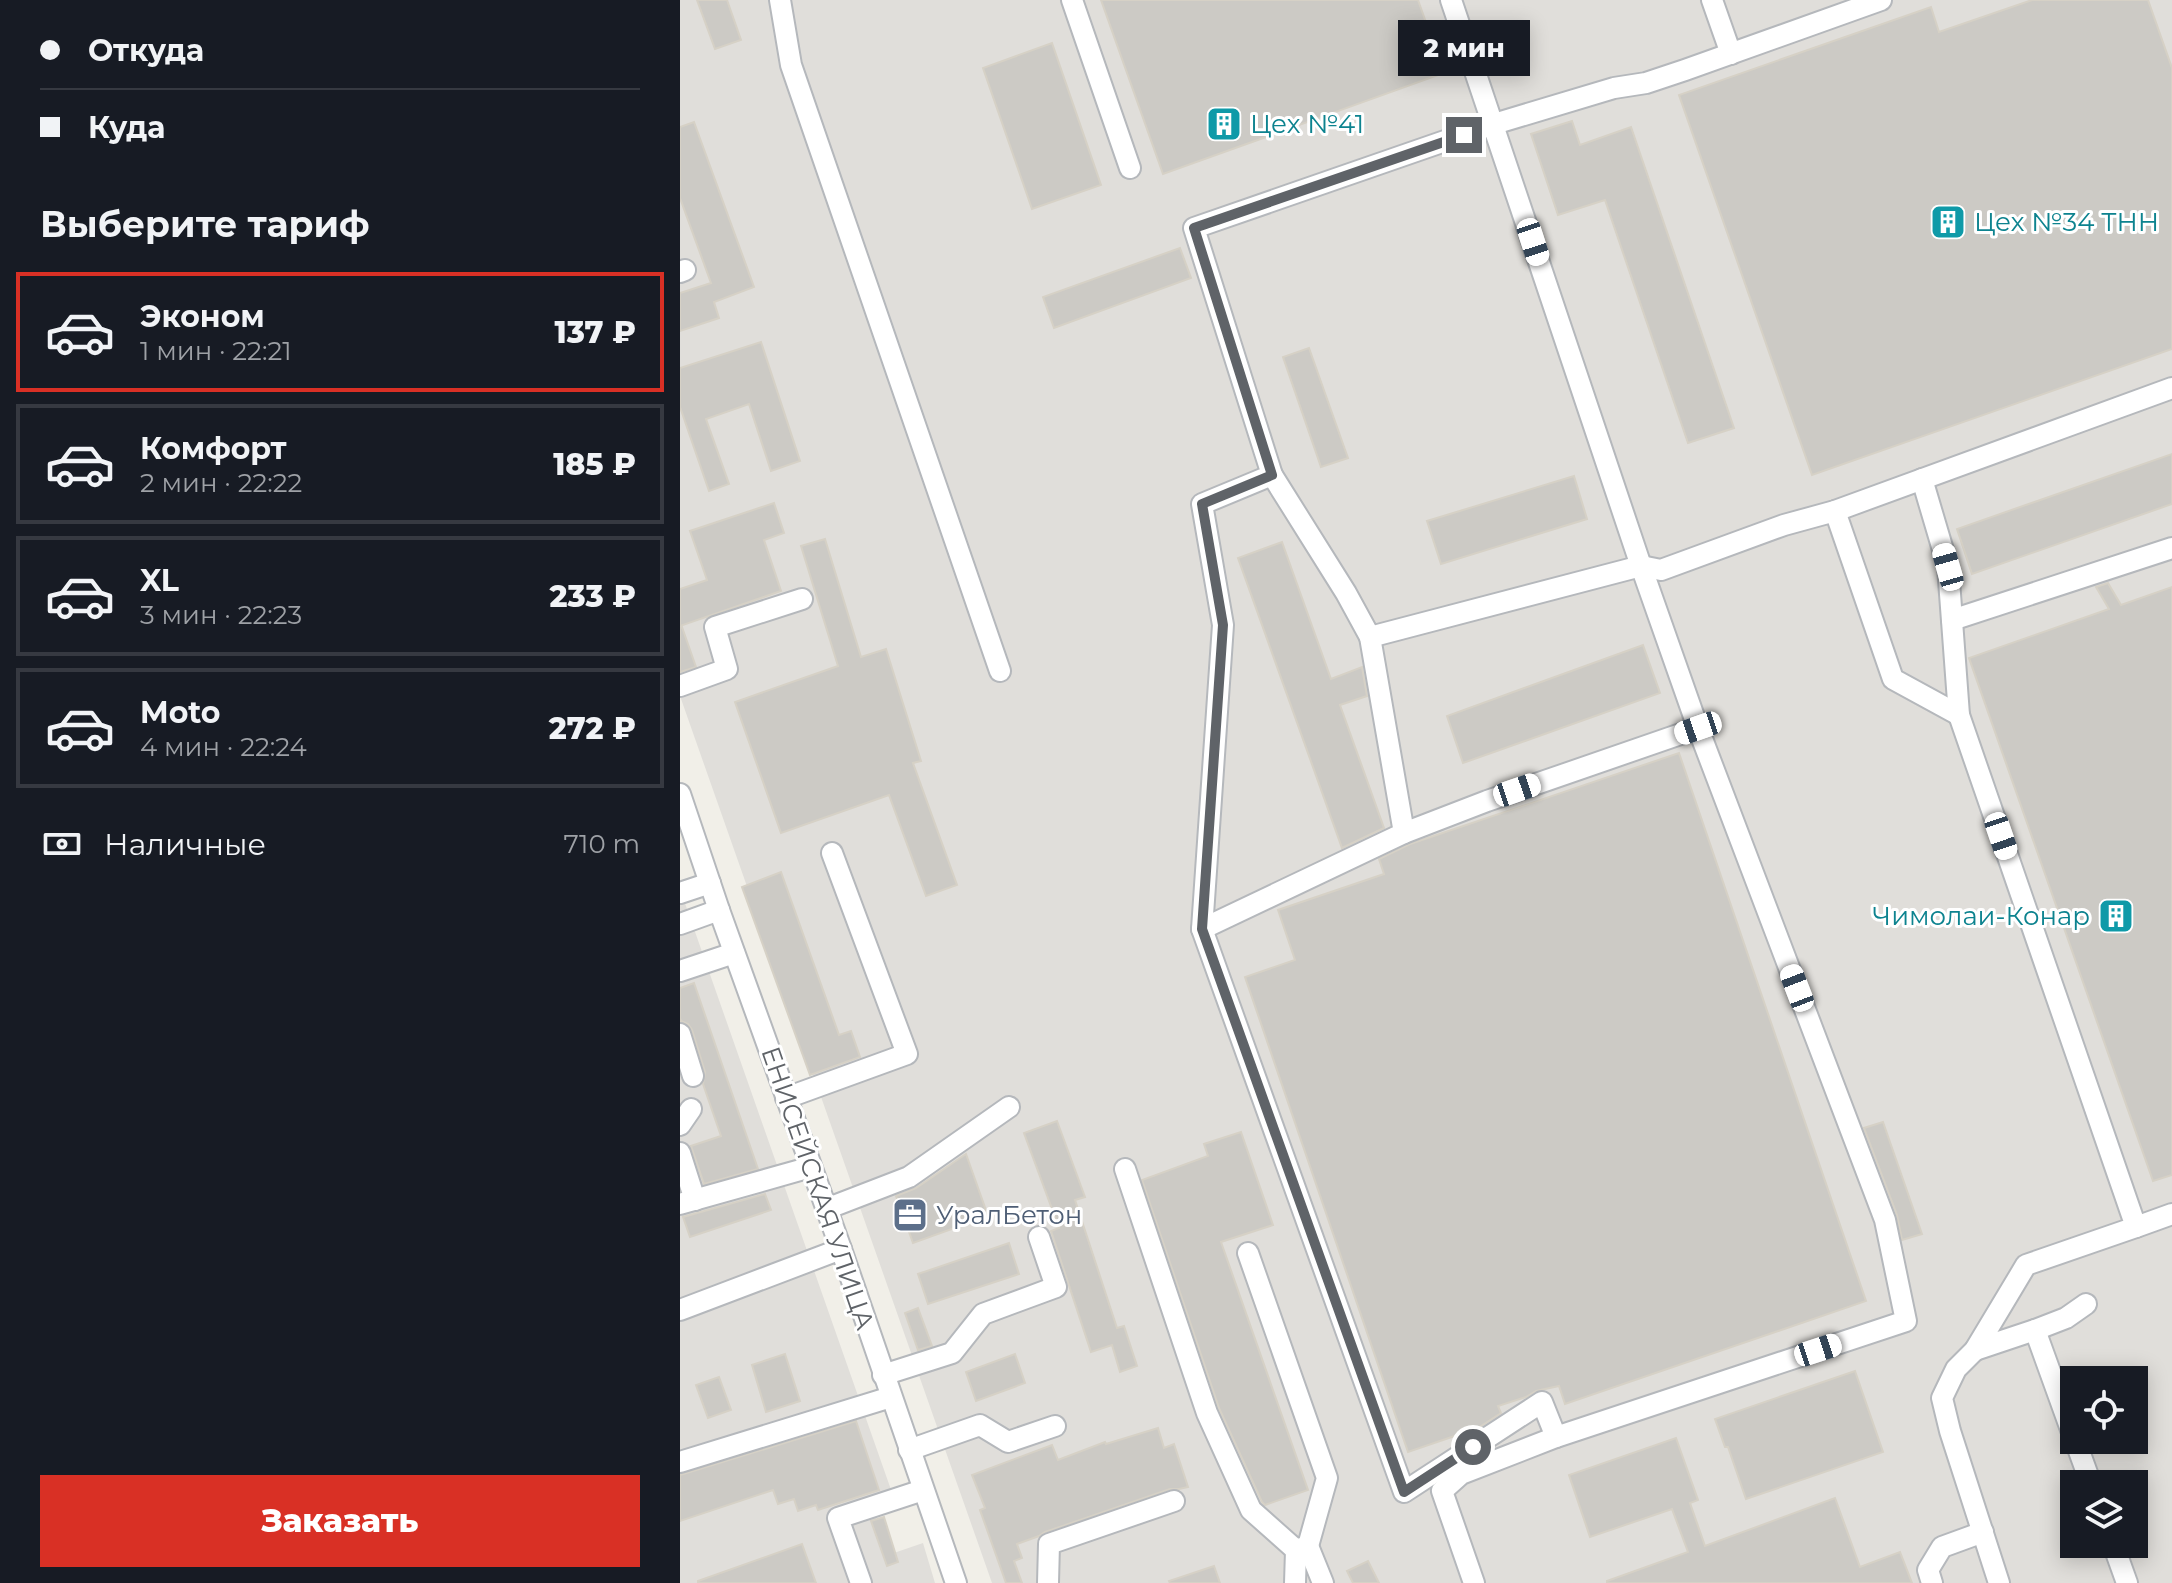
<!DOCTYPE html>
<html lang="ru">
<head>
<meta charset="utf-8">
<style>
  :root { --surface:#171b24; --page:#242831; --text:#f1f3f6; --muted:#9ea1a6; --line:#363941; --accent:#d93025 }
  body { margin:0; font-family:Montserrat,sans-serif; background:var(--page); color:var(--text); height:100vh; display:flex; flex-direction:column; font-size:30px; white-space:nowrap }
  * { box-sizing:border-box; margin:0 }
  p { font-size:26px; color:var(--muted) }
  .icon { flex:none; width:44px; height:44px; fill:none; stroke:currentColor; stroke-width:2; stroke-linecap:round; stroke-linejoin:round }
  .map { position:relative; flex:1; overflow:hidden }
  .details { display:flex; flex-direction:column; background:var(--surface); width:680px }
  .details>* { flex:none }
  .hud { display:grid; align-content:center; height:176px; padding:0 40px; background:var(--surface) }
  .tools { position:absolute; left:1380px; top:1366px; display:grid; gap:16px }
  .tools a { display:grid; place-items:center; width:88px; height:88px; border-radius:0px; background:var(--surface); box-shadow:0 4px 20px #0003; font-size:40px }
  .end { position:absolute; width:36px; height:36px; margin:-18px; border:10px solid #5f6368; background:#fff; box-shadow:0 0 0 4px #fff }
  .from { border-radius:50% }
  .bubble { position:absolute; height:56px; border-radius:0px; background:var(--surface); box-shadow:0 4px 20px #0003; font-size:26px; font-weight:800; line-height:56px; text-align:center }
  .car { position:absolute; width:24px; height:48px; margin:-24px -12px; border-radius:10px; box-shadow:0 0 6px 2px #0007; background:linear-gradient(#fff 24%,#345 0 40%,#fff 0 76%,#345 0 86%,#fff 0) }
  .hud b { display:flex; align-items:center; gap:28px; height:76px; font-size:30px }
  .hud b+b { border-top:2px solid var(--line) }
  .hud i { width:20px; height:20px; background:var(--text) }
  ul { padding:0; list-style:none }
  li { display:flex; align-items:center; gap:24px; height:120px; margin:0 16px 12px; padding:0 24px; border:4px solid var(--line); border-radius:0px }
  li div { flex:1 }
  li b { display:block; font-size:30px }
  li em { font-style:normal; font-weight:800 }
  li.selected { border-color:var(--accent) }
  li>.icon { width:72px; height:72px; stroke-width:1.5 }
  h2 { padding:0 40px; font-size:36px; line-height:96px }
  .pay { display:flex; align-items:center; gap:20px; height:88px; padding:0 40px; font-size:30px }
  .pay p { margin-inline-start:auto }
  .action { display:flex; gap:16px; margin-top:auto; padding:16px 40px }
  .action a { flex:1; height:92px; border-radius:0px; background:var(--accent); color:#fff; font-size:32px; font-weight:800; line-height:92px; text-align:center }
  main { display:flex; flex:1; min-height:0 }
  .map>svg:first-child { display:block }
</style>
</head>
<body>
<main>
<section class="details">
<div class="hud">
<b><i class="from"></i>Откуда</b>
<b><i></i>Куда</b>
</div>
<h2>Выберите тариф</h2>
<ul>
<li class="selected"><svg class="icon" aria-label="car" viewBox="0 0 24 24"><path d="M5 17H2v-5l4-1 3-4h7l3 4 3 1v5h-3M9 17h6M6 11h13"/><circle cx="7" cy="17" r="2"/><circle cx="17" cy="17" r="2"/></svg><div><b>Эконом</b><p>1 мин · 22:21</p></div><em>137 ₽</em></li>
<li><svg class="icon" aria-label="car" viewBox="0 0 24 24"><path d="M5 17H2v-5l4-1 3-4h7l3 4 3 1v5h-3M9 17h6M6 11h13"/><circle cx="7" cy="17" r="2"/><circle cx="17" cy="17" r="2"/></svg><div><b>Комфорт</b><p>2 мин · 22:22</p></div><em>185 ₽</em></li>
<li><svg class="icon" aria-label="car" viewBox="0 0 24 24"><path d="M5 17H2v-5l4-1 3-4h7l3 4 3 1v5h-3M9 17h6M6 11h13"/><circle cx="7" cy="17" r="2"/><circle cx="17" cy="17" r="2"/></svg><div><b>XL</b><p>3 мин · 22:23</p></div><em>233 ₽</em></li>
<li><svg class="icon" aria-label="car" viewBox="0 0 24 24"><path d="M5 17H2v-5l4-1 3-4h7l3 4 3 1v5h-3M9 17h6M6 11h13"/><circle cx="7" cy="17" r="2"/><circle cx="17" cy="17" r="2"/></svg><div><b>Moto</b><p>4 мин · 22:24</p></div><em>272 ₽</em></li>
</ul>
<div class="pay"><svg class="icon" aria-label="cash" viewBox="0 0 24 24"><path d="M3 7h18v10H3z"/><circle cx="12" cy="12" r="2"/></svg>Наличные<p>710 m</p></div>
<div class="action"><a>Заказать</a></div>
</section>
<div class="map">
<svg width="1492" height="1583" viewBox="0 0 1492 1583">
  <rect width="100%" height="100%" fill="#f1efe8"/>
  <g fill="#e0deda" fill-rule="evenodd">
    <path d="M0,0H1492V1583H312L0,696ZM1394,1380H1454V1440H1394ZM1394,1484H1454V1544H1394Z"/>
    <polygon points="0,889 216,1504 194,1512 208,1555 243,1543 255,1583 0,1583"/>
  </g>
  <g fill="#cccac5" stroke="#d6d1c6" stroke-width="2">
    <polygon points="17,0 47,0 61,40 35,49"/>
    <polygon points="421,0 738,0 764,73 483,174"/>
    <polygon points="1352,0 1468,0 1492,68 1492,349 1132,475 999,95 1251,7 1259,32"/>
    <polygon points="372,43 421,185 352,209 303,68"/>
    <polygon points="892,121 900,145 951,127 1054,428 1008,443 925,200 878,215 851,134"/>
    <polygon points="14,122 74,287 34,302 39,318 0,331 0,293 31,283 0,198 0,127"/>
    <polygon points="500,248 511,278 374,328 363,297"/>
    <polygon points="81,342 120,461 91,471 69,404 26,419 49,484 29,491 0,407 0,368"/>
    <polygon points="629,348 668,458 641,467 603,357"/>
    <polygon points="1492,454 1492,504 1292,574 1277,529"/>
    <polygon points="894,476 907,519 761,564 747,521"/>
    <polygon points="94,503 104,533 84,540 101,591 0,626 0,589 27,580 10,531"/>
    <polygon points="145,539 181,657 206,649 241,761 233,763 277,885 246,896 209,795 101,833 55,702 158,666 121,546"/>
    <polygon points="602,542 651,679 682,667 687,696 660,705 704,828 662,848 558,558"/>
    <polygon points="1428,583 1441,605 1492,587 1492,1175 1473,1181 1289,658 1429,609 1416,587"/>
    <polygon points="2,627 16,667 0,672 0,628"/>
    <polygon points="963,645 980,693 783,763 767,716"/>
    <polygon points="999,753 1186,1301 885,1404 879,1386 856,1391 846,1397 818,1406 821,1413 798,1428 728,1452 565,977 615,960 598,910 704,874 699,859 730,844"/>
    <polygon points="101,872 159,1035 171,1031 180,1057 130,1075 62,887"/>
    <polygon points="14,983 78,1169 24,1184 11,1146 41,1136 23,1084 25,1072 12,1030 8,1024 1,1021 0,1018 0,988"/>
    <polygon points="377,1121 405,1197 395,1200 437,1328 444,1326 457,1366 440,1372 432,1345 411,1352 371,1231 379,1228 344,1133"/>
    <polygon points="1203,1122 1242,1234 1222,1240 1217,1215 1184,1128"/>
    <polygon points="561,1132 593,1225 541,1242 628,1490 585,1505 582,1502 539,1408 462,1180 528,1156 524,1144"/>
    <polygon points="286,1154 308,1216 233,1243 216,1196 236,1188"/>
    <polygon points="85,1194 91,1210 10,1237 3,1217"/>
    <polygon points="329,1243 339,1274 248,1304 238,1274"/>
    <polygon points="238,1308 252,1346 238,1350 225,1313"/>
    <polygon points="105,1354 120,1401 86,1412 72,1365"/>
    <polygon points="335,1354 345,1383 296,1401 286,1372"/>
    <polygon points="1175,1371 1203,1452 1066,1499 1048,1447 1045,1447 1035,1419"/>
    <polygon points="39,1377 51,1410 28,1418 16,1385"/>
    <polygon points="176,1421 199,1490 138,1510 136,1505 118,1511 114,1499 98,1504 93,1490 0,1521 0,1475"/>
    <polygon points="478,1428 484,1448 494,1444 508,1487 499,1489 490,1489 365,1532 359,1536 337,1544 342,1558 334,1561 342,1583 326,1583 300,1510 305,1508 292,1475 372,1445 378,1460 425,1442 426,1444"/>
    <polygon points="996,1438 1018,1500 1010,1503 1025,1546 1155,1498 1180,1567 1220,1552 1232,1583 927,1583 927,1581 1008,1552 992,1509 910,1537 889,1475"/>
    <polygon points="204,1517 218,1562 207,1566 191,1521"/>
    <polygon points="122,1544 136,1583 18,1583 18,1581"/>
    <polygon points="688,1561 699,1583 673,1583 667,1571"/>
    <polygon points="534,1566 540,1583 490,1583 489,1581"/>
  </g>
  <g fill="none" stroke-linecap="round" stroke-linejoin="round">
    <defs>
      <g id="minor">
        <polyline points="100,0 111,65 320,671"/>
        <polyline points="392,0 450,168"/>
        <polyline points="771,0 961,566 1018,728 1205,1220 1226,1321 876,1437 781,1474 762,1491 794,1583"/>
        <polyline points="1032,0 1051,54"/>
        <polyline points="0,272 5,270"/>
        <polyline points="592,475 666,593 690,637"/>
        <polyline points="1242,479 1268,567 1279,715 1456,1227 1346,1265 1295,1350 1276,1369 1262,1398 1270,1431 1319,1583"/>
        <polyline points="1155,511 1213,679 1279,715"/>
        <polyline points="1272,620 1492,548"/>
        <polyline points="0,686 47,669 35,627 122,599"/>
        <polyline points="0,794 39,910 161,1249 276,1583"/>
        <polyline points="724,833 807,801 1018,728"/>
        <polyline points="0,893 30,883"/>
        <polyline points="0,924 39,910"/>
        <polyline points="522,929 724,833 690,637 961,566 981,570 1104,525 1155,511 1492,388"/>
        <polyline points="0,971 54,953"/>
        <polyline points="0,1034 13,1076"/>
        <polyline points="106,1098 227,1054 152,853"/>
        <polyline points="0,1125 11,1109"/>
        <polyline points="0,1153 15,1200"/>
        <polyline points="445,1169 527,1413 571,1510 616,1550"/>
        <polyline points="0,1204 131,1167"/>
        <polyline points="146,1209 229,1177 329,1107"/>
        <polyline points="1456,1227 1492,1214"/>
        <polyline points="568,1253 647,1478 628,1546 616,1550 615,1583"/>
        <polyline points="0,1310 161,1249"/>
        <polyline points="1355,1330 1386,1318 1406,1304"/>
        <polyline points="1295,1350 1355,1330 1394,1438"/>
        <polyline points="203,1375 272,1353 303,1314 376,1287 359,1237"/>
        <polyline points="876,1437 862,1402 724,1492 522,929 543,625 522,504 592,475 514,228 814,124 934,88 966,83 1005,70 1201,0"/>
        <polyline points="1395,1440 1411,1484"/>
        <polyline points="229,1450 300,1425 328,1442 375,1426"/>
        <polyline points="0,1462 211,1397"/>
        <polyline points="1433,1544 1447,1583"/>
        <polyline points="628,1546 643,1583"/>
        <polyline points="181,1583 158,1518 243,1490"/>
        <polyline points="368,1583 369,1544 494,1501"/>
        <polyline points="1252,1583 1248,1570 1262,1547 1303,1532"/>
      </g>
    </defs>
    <use href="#minor" stroke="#b5b8bc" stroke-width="24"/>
    <use href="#minor" stroke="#fff" stroke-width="20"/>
  </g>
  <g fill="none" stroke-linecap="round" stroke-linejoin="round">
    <polyline stroke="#5f6368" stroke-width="10" points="784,135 514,228 592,475 522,504 543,625 522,929 724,1492 793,1447"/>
  </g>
  <defs>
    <symbol id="building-square" viewBox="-11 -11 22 22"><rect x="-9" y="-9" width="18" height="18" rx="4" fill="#0f9aa8" stroke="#fff"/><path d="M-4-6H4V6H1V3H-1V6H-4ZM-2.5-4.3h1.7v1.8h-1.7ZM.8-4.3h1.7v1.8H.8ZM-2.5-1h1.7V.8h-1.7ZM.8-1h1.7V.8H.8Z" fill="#fff"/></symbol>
    <symbol id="office-square" viewBox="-11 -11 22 22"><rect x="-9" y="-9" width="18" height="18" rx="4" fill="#5c6f8a" stroke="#fff"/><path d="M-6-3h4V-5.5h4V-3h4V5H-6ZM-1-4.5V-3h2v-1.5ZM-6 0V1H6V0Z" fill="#fff"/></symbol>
  </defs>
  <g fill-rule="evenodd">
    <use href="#building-square" x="524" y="104" width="40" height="40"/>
    <use href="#building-square" x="1248" y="202" width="40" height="40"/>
    <use href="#building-square" x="1416" y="896" width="40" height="40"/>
    <use href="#office-square" x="210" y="1195" width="40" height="40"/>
  </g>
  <g text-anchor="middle" stroke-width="6" stroke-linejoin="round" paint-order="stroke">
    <g font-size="26" fill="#0d838f" stroke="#fff" text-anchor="start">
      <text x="570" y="133">Цех №41</text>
      <text x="1294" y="231">Цех №34 ТНН</text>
      <text x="1410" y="925" text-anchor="end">Чимолаи-Конар</text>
    </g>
    <g font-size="26" fill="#5f6368" stroke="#fff">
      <text transform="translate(138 1188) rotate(71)" y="9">ЕНИСЕЙСКАЯ УЛИЦА</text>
    </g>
    <g font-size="26" fill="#4e5e75" stroke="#fff" text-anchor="start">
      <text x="256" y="1224">УралБетон</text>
    </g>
  </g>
</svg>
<div class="tools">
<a><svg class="icon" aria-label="locate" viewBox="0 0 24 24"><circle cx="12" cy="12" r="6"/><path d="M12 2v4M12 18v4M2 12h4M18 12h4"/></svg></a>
<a><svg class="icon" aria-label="layers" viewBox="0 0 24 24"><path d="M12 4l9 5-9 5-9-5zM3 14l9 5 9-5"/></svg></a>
</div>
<i class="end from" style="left:793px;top:1447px"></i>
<i class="end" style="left:784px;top:135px"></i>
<div class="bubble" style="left:718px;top:20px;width:132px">2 мин</div>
<i class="car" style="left:853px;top:242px;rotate:162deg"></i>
<i class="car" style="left:1268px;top:567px;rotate:344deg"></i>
<i class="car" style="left:1018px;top:728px;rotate:251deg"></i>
<i class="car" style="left:837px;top:790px;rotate:71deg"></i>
<i class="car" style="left:1321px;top:836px;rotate:161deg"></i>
<i class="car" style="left:1117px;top:988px;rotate:339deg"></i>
<i class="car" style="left:1138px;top:1350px;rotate:72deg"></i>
</div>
</main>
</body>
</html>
